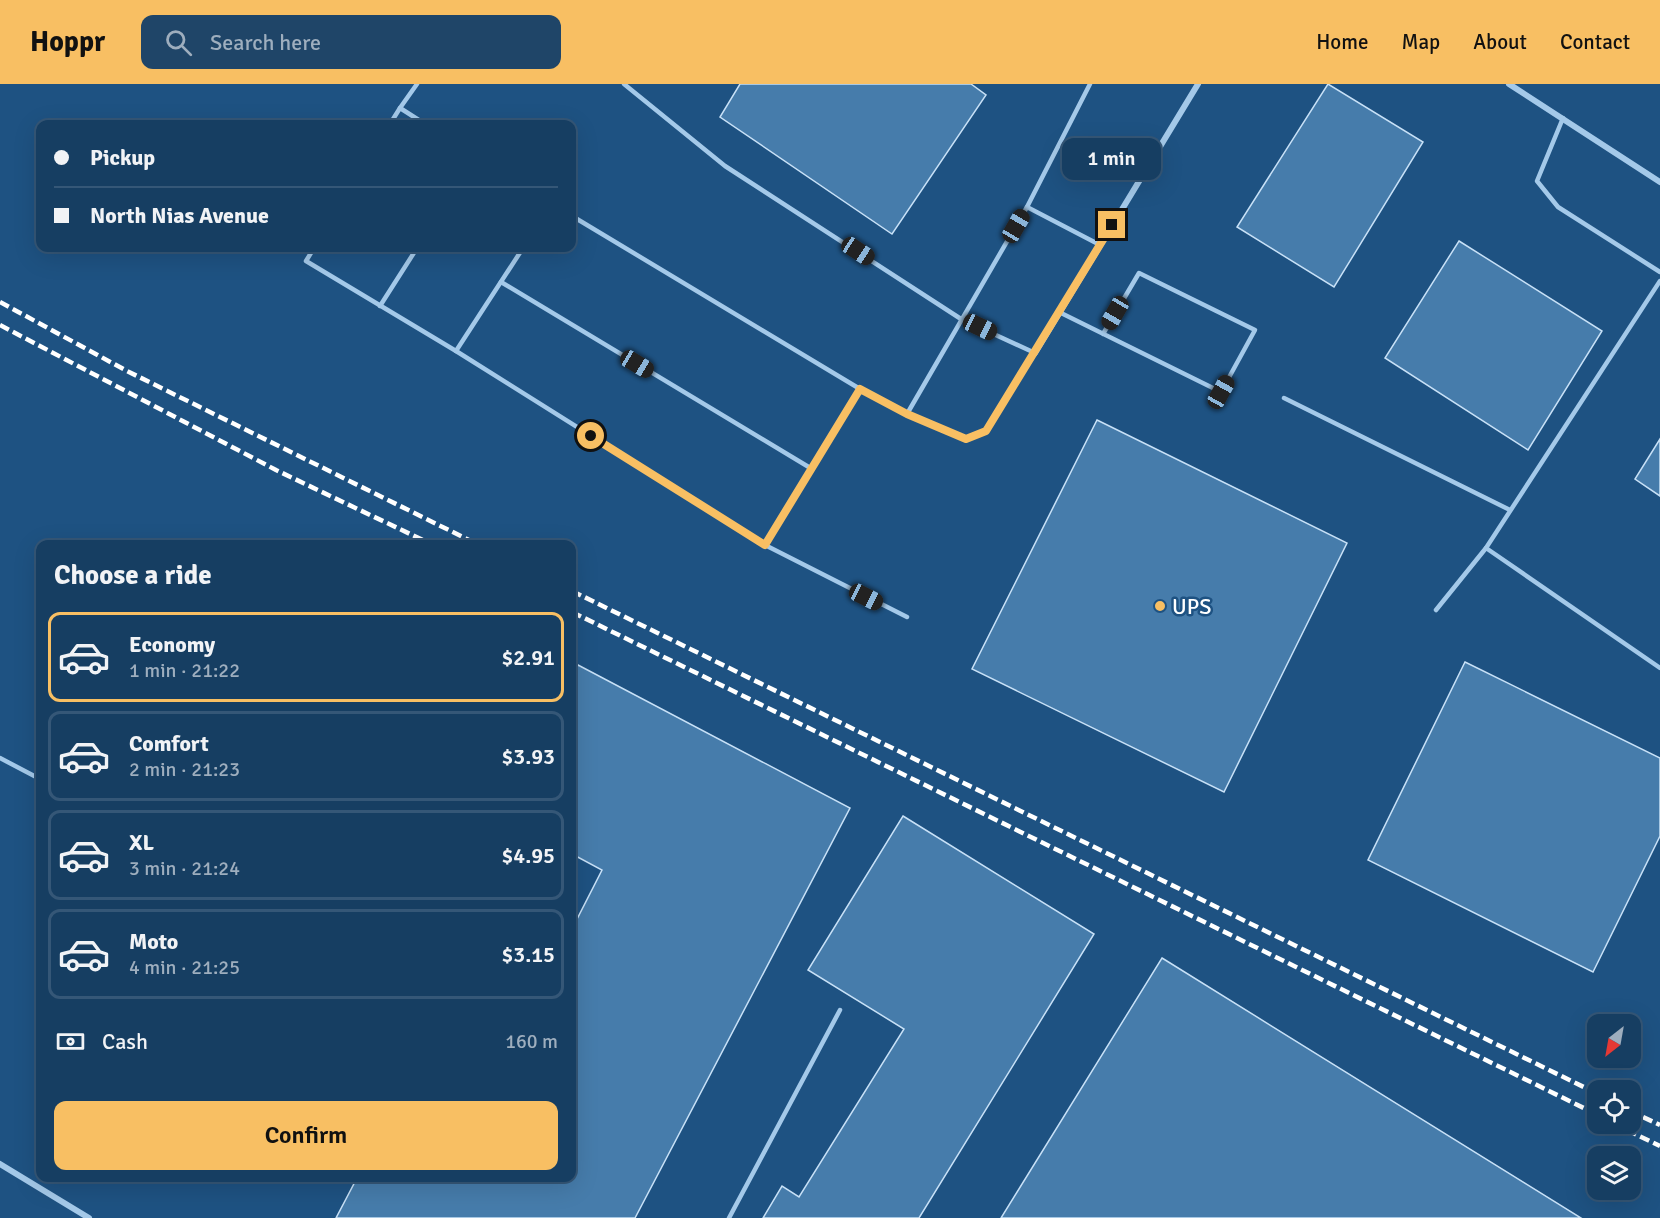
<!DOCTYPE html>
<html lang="en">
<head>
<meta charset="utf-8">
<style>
  :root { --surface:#163e62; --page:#1f4568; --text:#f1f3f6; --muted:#9eaebe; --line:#355777; --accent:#f8bf63 }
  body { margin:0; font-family:Signika,sans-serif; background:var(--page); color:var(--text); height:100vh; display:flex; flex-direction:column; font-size:22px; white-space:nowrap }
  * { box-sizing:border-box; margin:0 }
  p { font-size:20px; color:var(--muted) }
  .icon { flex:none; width:33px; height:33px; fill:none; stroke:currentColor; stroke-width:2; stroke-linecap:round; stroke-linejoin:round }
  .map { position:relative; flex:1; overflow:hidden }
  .details { position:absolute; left:36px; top:456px; width:540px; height:642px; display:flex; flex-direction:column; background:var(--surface); border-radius:12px; box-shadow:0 6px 24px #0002,0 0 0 2px var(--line) }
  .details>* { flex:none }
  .hud { position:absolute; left:36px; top:36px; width:540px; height:132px; border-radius:12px; box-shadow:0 6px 24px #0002,0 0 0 2px var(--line); display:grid; align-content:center; height:132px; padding:0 18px; background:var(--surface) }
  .needle { width:39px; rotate:211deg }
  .fabs { position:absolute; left:1587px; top:930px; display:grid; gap:12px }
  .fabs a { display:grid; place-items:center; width:54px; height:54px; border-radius:12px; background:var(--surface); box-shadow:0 6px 24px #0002,0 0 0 2px var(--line); font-size:30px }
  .end { position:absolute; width:27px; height:27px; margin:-14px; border:8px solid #f8bf63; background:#111; box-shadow:0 0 0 3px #111 }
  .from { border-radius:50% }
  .bubble { position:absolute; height:42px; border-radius:12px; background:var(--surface); box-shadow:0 6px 24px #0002,0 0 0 2px var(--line); font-size:20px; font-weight:600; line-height:42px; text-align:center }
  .car { position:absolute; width:18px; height:36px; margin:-18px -9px; border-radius:8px; box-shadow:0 0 4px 2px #0007; background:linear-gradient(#222 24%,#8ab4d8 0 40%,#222 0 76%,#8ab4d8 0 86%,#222 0) }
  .hud b { display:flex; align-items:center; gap:21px; height:57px; font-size:22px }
  .hud b+b { border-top:2px solid var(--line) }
  .hud i { width:15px; height:15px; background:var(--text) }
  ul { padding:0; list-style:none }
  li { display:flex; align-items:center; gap:18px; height:90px; margin:0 12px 9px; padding:0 6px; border:3px solid var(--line); border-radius:12px }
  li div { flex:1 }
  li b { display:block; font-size:22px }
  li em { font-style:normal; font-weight:600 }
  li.active { border-color:var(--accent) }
  li>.icon { width:54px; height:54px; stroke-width:1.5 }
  h2 { padding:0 18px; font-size:27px; line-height:72px }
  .pay { display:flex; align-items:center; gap:15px; height:66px; padding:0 18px; font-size:22px }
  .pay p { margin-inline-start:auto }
  .action { display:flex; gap:12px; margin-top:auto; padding:12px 18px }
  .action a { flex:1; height:69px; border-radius:12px; background:var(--accent); color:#111; font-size:24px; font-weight:600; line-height:69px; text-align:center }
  header { display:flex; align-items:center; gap:36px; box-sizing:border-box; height:84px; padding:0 30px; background:var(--accent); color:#111 }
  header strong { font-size:28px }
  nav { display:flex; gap:33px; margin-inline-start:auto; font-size:21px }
  .search { width:420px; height:54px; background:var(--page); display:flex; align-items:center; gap:15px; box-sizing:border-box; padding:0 21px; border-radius:12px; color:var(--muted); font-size:22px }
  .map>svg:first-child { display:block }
</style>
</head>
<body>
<header>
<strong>Hoppr</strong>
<div class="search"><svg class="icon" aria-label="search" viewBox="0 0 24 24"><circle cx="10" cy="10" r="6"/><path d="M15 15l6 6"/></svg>Search here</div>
<nav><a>Home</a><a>Map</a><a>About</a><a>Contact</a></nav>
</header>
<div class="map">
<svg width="1660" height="1134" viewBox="0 0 1660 1134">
  <rect width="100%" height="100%" fill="#1e5282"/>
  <g fill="#467cab" stroke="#c8e1f7" stroke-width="1.5">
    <polygon points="740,0 971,0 986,11 892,150 720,33"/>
    <polygon points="1328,0 1423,58 1334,203 1237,143"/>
    <polygon points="1459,157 1602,247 1528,366 1385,274"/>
    <polygon points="1097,336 1347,459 1224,708 972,585"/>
    <polygon points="1660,355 1660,412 1635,395"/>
    <polygon points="1465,578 1660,674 1660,752 1593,888 1368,776"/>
    <polygon points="578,581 850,724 635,1134 336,1134 357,1094 572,1094 572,845 602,786 572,770 572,593"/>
    <polygon points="903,732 1094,850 919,1134 763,1134 782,1102 799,1113 904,945 808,886"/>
    <polygon points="1162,874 1581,1134 1001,1134"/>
  </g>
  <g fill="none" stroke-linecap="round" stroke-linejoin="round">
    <g stroke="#a4c9e9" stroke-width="4.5">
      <polyline points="624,0 725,82 961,235 1035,269 986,347 966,355 907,330"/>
      <polyline points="400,24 417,0"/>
      <polyline points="1563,34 1537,97 1558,123 1660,188"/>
      <polyline points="390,40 400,24 425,40"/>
      <polyline points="1027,123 1090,0"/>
      <polyline points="572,132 860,305 907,330 1027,123 1100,161"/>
      <polyline points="314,164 306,177 456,267"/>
      <polyline points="523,164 456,267 765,461 907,533"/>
      <polyline points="501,198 812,385"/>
      <polyline points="380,222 417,164"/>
      <polyline points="1059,228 1221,308 1255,246 1139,189 1103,250"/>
      <polyline points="1284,314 1510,426"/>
      <polyline points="765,461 860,305"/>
      <polyline points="1486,464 1660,584"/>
      <polyline points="1436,526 1486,464 1660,197"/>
      <polyline points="0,674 40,695"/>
      <polyline points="729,1134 840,926"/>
    </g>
    <g stroke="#a4c9e9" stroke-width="6">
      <polyline points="1509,0 1660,98"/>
      <polyline points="1035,269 1198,0"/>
      <polyline points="0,1080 89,1134"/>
    </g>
    <g stroke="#fff" stroke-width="4.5" stroke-dasharray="10 4.5" stroke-linecap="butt">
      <polyline points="0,218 127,287 477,460"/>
      <polyline points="0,241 276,386 431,460"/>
      <polyline points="572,507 1598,1010"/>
      <polyline points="572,528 1598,1031"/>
      <polyline points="1630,1027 1660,1041"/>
      <polyline points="1614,1040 1660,1062"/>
    </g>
  </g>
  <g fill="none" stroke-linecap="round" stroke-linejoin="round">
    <polyline stroke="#f8bf63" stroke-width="8" points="591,352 765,461 860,305 907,330 966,355 986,347 1112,141"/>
  </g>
  <circle fill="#f8bf63" stroke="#1e5282" stroke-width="2" cx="1160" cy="522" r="6"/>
  <g text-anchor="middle" stroke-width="5" stroke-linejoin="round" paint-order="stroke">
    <g font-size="22" fill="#fff" stroke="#1e5282" text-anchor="start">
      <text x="1172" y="530">UPS</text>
    </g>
  </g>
</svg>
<div class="fabs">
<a><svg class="needle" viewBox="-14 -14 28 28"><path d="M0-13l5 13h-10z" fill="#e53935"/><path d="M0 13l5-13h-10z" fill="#9eaebe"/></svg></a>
<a><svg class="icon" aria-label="locate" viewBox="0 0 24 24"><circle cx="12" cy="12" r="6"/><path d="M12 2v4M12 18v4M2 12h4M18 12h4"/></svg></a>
<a><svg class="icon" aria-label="layers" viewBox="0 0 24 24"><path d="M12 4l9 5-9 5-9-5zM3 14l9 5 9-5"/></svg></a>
</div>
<i class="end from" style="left:591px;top:352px"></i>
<i class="end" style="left:1112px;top:141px"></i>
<div class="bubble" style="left:1062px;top:54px;width:99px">1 min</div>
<i class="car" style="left:1016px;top:142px;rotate:30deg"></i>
<i class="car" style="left:858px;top:167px;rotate:123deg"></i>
<i class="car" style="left:1115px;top:229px;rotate:210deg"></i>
<i class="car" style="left:980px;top:243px;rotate:115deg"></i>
<i class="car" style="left:637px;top:280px;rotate:121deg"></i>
<i class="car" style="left:1221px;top:308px;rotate:29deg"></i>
<i class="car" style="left:866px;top:513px;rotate:117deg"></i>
<div class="hud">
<b><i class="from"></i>Pickup</b>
<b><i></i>North Nias Avenue</b>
</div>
<section class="details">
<h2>Choose a ride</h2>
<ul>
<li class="active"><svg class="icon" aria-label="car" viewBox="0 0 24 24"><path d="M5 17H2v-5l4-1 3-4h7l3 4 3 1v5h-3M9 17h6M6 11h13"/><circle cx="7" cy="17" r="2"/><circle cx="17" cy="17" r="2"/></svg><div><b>Economy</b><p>1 min · 21:22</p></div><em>$2.91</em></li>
<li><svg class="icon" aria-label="car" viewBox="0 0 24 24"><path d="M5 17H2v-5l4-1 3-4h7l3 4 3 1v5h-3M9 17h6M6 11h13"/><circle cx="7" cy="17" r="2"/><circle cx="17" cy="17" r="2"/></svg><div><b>Comfort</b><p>2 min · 21:23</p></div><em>$3.93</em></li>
<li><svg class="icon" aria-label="car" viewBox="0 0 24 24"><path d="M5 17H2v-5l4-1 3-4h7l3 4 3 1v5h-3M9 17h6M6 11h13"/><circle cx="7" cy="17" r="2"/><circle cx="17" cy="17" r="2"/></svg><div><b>XL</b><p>3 min · 21:24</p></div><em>$4.95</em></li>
<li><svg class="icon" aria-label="car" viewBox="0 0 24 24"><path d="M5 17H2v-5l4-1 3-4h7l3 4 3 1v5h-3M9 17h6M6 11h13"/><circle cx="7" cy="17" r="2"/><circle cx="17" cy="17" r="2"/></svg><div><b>Moto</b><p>4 min · 21:25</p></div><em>$3.15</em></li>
</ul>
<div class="pay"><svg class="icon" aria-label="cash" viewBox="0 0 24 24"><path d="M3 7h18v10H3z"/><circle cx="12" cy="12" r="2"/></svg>Cash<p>160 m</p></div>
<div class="action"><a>Confirm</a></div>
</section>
</div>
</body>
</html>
